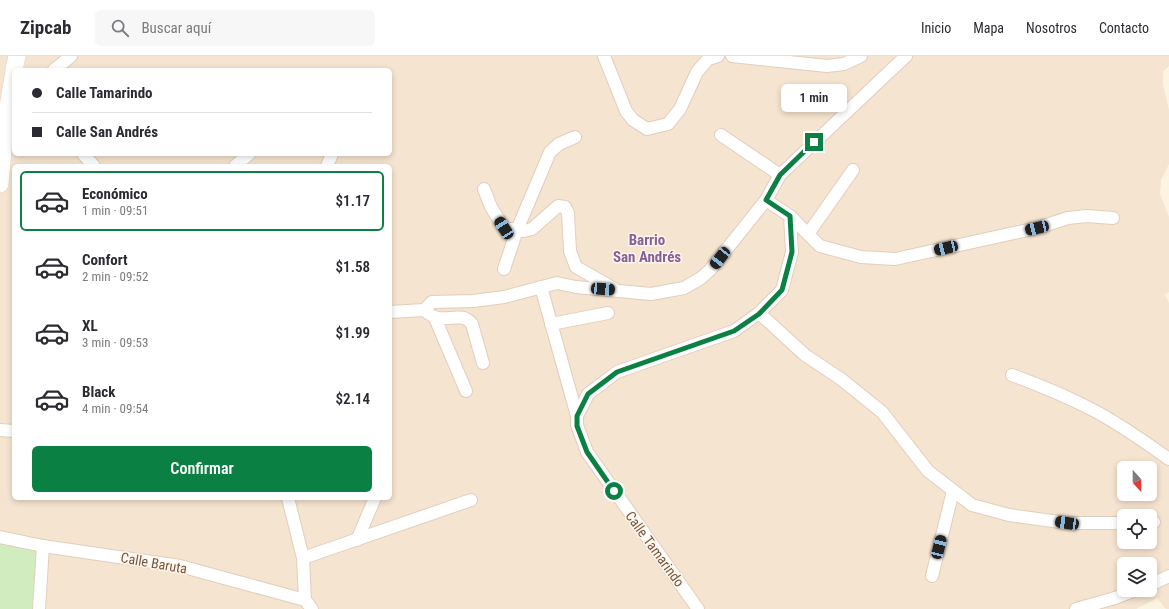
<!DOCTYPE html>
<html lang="es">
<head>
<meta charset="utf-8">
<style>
  :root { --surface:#fff; --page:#f7f7f7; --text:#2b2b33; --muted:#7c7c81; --line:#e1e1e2; --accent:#0b8043 }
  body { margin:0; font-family:"Roboto Condensed",sans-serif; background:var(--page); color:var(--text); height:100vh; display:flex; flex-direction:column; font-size:15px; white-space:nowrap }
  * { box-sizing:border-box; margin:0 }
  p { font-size:13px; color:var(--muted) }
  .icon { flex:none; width:22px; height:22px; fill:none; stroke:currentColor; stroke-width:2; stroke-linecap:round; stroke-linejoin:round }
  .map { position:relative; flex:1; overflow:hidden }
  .sheet { position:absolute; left:12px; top:108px; width:380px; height:336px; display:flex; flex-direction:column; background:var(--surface); border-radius:6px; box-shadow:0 2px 6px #0003 }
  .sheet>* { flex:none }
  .banner { position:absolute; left:12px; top:12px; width:380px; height:88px; border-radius:6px; box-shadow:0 2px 6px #0003; display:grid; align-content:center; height:88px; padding:0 20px; background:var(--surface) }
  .needle { width:26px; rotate:159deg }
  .tools { position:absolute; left:1117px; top:405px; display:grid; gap:8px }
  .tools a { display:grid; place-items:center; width:40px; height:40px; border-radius:6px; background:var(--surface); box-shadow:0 2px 6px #0003; font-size:20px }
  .end { position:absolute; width:18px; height:18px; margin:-9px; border:5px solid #0b8043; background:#fff; box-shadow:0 0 0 2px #fff }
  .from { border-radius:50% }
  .bubble { position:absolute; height:28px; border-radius:6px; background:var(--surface); box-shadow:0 2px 6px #0003; font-size:13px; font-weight:600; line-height:28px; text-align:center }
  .car { position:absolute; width:12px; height:24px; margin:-12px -6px; border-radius:5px; box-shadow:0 0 3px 1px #0007; background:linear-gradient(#222 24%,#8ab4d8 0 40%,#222 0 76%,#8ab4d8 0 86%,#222 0) }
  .banner b { display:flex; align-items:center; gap:14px; height:38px; font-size:15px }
  .banner b+b { border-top:1px solid var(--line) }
  .banner i { width:10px; height:10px; background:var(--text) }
  ul { padding:7px 0 0; list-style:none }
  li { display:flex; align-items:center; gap:12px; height:60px; margin:0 8px 6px; padding:0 12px; border:2px solid transparent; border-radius:6px }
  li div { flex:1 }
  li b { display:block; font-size:15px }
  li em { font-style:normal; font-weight:600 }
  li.active { border-color:var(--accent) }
  li>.icon { width:36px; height:36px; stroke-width:1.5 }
  .cta { display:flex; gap:8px; margin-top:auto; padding:8px 20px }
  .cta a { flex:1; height:46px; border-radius:6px; background:var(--accent); color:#fff; font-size:16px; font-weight:600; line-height:46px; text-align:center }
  header { display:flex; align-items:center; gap:24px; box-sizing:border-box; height:56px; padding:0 20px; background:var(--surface); border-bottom:1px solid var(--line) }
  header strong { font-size:19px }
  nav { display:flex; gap:22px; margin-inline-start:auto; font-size:14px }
  .search { width:280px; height:36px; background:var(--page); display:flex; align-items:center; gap:10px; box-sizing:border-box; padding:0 14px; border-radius:6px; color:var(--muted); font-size:15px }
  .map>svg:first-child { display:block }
</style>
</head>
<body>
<header>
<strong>Zipcab</strong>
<div class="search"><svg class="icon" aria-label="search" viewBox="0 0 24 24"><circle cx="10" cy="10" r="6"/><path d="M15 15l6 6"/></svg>Buscar aquí</div>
<nav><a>Inicio</a><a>Mapa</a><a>Nosotros</a><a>Contacto</a></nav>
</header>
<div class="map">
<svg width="1169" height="553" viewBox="0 0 1169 553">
  <rect width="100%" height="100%" fill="#fdf3e1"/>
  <path fill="#f5e4cf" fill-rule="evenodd" d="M0,0H1169V10L1163,15V29L1169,54V108L1161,124L1160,138L1169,161V236L1165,238L1169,247V553H1166L1157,542L1136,553H0ZM14,14H390V98H14ZM14,110H390V442H14ZM1124,412H1150V438H1124ZM1124,460H1150V486H1124ZM1124,508H1150V534H1124Z"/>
  <polygon fill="#d1ecbf" points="0,487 38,495 32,553 0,553"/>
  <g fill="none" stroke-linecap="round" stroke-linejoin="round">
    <defs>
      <g id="minor">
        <polyline points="604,0 626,55 633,64 647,73 668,68 680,53 697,16 708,3 718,0"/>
        <polyline points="732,0 827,10 844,8 861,0"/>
        <polyline points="54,14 71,0"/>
        <polyline points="721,79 780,119"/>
        <polyline points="83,98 94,110"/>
        <polyline points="235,110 249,98"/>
        <polyline points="327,110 332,98"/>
        <polyline points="484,133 491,151 504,172 524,175 532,173 558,150 565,151 568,157 570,195 576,211 613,232"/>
        <polyline points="790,160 820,190 861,201 895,203 1037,172 1068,162 1086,160 1113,162"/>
        <polyline points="808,178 853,114"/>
        <polyline points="504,213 517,174 550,96 559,88 575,81"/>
        <polyline points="541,231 577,360 577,369 587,396 698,553"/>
        <path d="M424,254C427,256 431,260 435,261C448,266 462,255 472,268L483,307"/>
        <polyline points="390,256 424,254 432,246 473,245 504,241 557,227 576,231 651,238 684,232 701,222 710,214 766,144 780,119 906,0"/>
        <polyline points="759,257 805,299 841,323 882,356 928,415 972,449 1009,459 1067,467 1124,467"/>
        <polyline points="435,262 466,335"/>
        <polyline points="551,268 608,257"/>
        <path d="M1012,319C1039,329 1066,340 1091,353C1117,366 1145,386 1169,403"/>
        <polyline points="577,360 588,338 617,316 734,275 759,257 782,234 792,196 790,160 766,144"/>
        <polyline points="0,374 14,375"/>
        <polyline points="288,442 303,502 305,544 312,553"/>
        <polyline points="1150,466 1154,466"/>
        <polyline points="0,481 43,490 180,510 305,544"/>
        <polyline points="357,484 375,442"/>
        <polyline points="303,502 471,444"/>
        <polyline points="932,520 953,435"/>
        <polyline points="1150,529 1169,520"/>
        <polyline points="39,553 43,490"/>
        <polyline points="1076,553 1115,542 1136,534"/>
      </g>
      <g id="secondary">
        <polyline points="14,14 17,0"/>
        <polyline points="0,128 6,62 14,16"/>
      </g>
    </defs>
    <use href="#minor" stroke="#e2cebd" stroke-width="14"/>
    <use href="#secondary" stroke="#ead1bc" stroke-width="18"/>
    <use href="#minor" stroke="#fff" stroke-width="12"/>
    <use href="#secondary" stroke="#fff" stroke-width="17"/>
  </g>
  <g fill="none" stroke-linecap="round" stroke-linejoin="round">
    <polyline stroke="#0b8043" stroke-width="5" points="614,435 587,396 577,370 577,360 588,338 617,316 734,275 759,258 782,234 792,196 790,160 766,144 780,119 814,86"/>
  </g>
  <g text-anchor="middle" stroke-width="3" stroke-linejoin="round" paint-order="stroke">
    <g font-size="14" fill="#765847" stroke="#fff6e9">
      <text transform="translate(655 493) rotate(54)" y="5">Calle Tamarindo</text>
      <text transform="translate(154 507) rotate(10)" y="5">Calle Baruta</text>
    </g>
    <g font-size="15" font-weight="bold" fill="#87629a" stroke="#fff6e9">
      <text x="647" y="189">Barrio<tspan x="647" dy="17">San Andrés</tspan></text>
    </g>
  </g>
</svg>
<div class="tools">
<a><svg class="needle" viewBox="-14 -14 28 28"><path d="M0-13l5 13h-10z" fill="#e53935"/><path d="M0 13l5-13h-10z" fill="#7c7c81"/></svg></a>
<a><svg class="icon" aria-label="locate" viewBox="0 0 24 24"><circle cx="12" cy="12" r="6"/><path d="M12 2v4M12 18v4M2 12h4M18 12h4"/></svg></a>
<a><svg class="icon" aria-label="layers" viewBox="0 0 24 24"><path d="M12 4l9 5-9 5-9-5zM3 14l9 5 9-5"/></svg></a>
</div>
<i class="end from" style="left:614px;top:435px"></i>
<i class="end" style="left:814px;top:86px"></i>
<div class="bubble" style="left:781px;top:28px;width:66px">1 min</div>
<i class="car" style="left:504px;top:172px;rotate:327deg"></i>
<i class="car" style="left:1037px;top:172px;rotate:257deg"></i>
<i class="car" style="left:946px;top:192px;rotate:257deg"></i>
<i class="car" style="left:720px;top:202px;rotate:218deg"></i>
<i class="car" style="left:603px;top:233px;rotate:94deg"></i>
<i class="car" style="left:1067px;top:467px;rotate:278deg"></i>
<i class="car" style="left:939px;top:491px;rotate:14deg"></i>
<div class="banner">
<b><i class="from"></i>Calle Tamarindo</b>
<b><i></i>Calle San Andrés</b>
</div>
<section class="sheet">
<ul>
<li class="active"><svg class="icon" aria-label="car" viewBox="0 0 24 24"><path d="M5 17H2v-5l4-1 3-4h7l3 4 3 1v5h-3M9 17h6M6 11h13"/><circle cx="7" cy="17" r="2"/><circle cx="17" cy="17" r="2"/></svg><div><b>Económico</b><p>1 min · 09:51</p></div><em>$1.17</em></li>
<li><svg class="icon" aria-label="car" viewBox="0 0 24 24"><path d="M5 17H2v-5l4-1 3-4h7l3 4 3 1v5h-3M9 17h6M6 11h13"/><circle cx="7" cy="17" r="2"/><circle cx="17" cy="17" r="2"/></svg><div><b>Confort</b><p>2 min · 09:52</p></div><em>$1.58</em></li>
<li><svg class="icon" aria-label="car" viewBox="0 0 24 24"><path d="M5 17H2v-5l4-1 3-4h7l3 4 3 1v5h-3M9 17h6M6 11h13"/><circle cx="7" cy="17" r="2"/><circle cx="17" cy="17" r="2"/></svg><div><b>XL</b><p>3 min · 09:53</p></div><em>$1.99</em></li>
<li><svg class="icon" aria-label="car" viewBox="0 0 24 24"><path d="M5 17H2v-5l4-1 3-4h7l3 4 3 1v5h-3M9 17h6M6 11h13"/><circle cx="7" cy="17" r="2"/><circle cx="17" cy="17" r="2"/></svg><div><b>Black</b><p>4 min · 09:54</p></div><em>$2.14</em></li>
</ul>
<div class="cta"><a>Confirmar</a></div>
</section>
</div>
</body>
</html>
